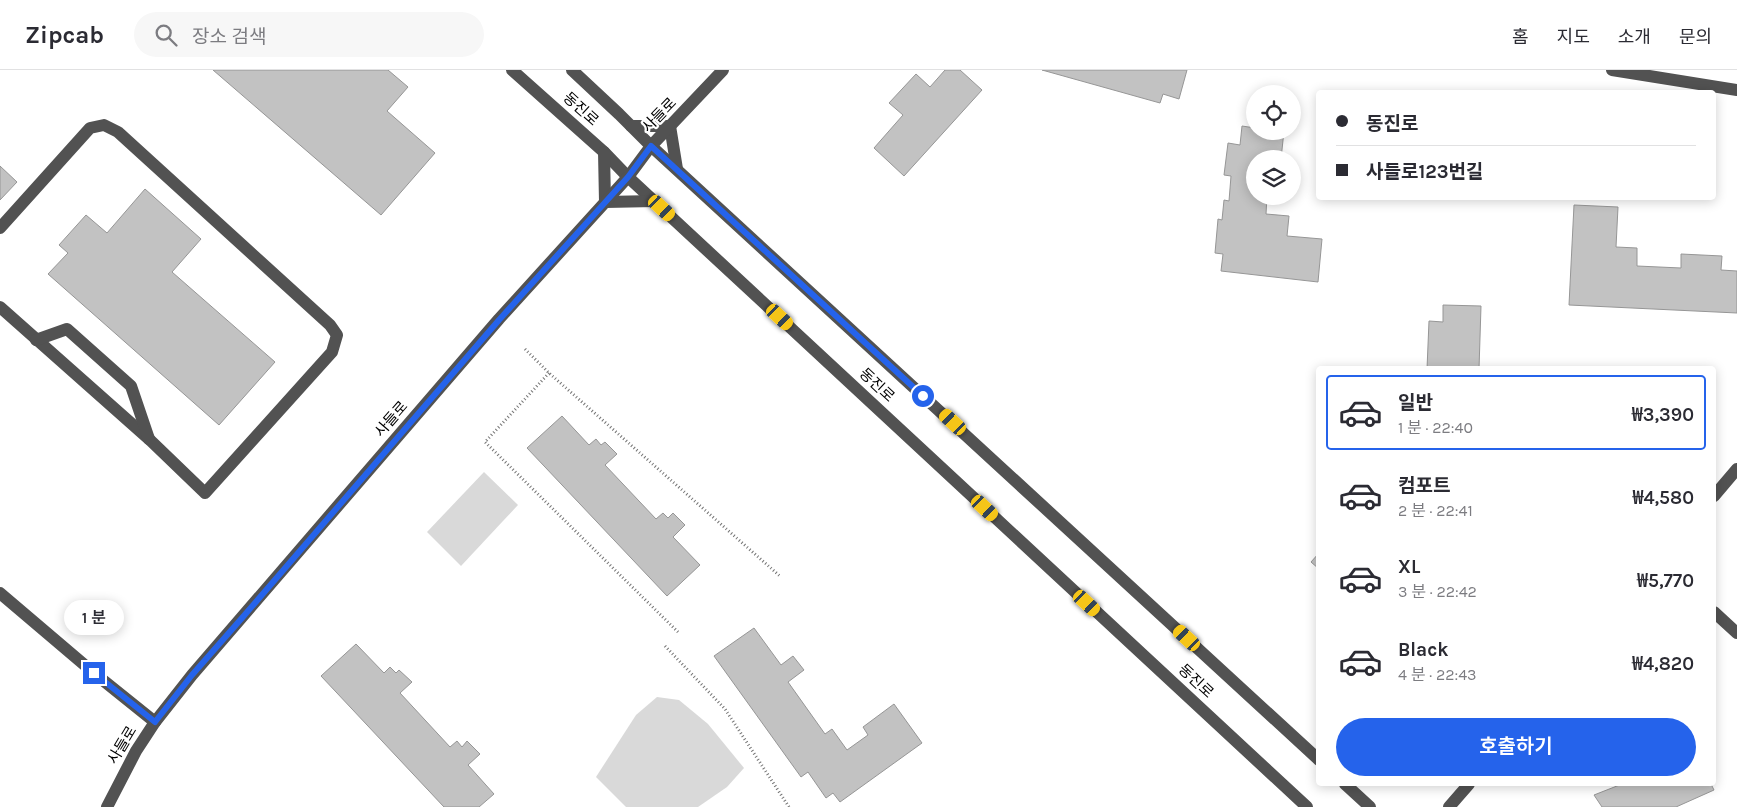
<!DOCTYPE html>
<html lang="ko">
<head>
<meta charset="utf-8">
<style>
  :root { --surface:#fff; --page:#f7f7f7; --text:#2b2b33; --muted:#7c7c81; --line:#e1e1e2; --accent:#2563eb }
  body { margin:0; font-family:Karla,"Noto Sans KR",sans-serif; background:var(--page); color:var(--text); height:100vh; display:flex; flex-direction:column; font-size:19px; white-space:nowrap }
  * { box-sizing:border-box; margin:0 }
  p { font-size:16px; color:var(--muted) }
  .icon { flex:none; width:28px; height:28px; fill:none; stroke:currentColor; stroke-width:2; stroke-linecap:round; stroke-linejoin:round }
  .map { position:relative; flex:1; overflow:hidden }
  .details { position:absolute; left:1316px; top:296px; width:400px; height:420px; display:flex; flex-direction:column; background:var(--surface); border-radius:5px; box-shadow:0 2px 12px #0003 }
  .details>* { flex:none }
  .guide { position:absolute; left:1316px; top:20px; width:400px; height:110px; border-radius:5px; box-shadow:0 2px 12px #0003; display:grid; align-content:center; height:110px; padding:0 20px; background:var(--surface) }
  .tools { position:absolute; left:1246px; top:15px; display:grid; gap:10px }
  .tools a { display:grid; place-items:center; width:55px; height:55px; border-radius:50%; background:var(--surface); box-shadow:0 2px 12px #0003; font-size:25px }
  .end { position:absolute; width:22px; height:22px; margin:-11px; border:6px solid #2563eb; background:#fff; box-shadow:0 0 0 2px #fff }
  .from { border-radius:50% }
  .bubble { position:absolute; height:35px; border-radius:18px; background:var(--surface); box-shadow:0 2px 12px #0003; font-size:16px; font-weight:600; line-height:35px; text-align:center }
  .car { position:absolute; width:15px; height:30px; margin:-15px -8px; border-radius:6px; box-shadow:0 0 4px 1px #0007; background:linear-gradient(#f5c518 24%,#345 0 40%,#f5c518 0 76%,#345 0 86%,#f5c518 0) }
  .guide b { display:flex; align-items:center; gap:18px; height:48px; font-size:19px }
  .guide b+b { border-top:1px solid var(--line) }
  .guide i { width:12px; height:12px; background:var(--text) }
  ul { padding:9px 0 0; list-style:none }
  li { display:flex; align-items:center; gap:15px; height:75px; margin:0 10px 8px; padding:0 10px; border:2px solid transparent; border-radius:5px }
  li div { flex:1 }
  li b { display:block; font-size:19px }
  li em { font-style:normal; font-weight:600 }
  li.selected { border-color:var(--accent) }
  li>.icon { width:45px; height:45px; stroke-width:1.5 }
  .cta { display:flex; gap:10px; margin-top:auto; padding:10px 20px }
  .cta a { flex:1; height:58px; border-radius:30px; background:var(--accent); color:#fff; font-size:20px; font-weight:600; line-height:58px; text-align:center }
  header { display:flex; align-items:center; gap:30px; box-sizing:border-box; height:70px; padding:0 25px; background:var(--surface); border-bottom:1px solid var(--line) }
  header strong { font-size:24px }
  nav { display:flex; gap:28px; margin-inline-start:auto; font-size:18px }
  .search { width:350px; height:45px; background:var(--page); display:flex; align-items:center; gap:12px; box-sizing:border-box; padding:0 18px; border-radius:28px; color:var(--muted); font-size:19px }
  .map>svg:first-child { display:block }
</style>
</head>
<body>
<header>
<strong>Zipcab</strong>
<div class="search"><svg class="icon" aria-label="search" viewBox="0 0 24 24"><circle cx="10" cy="10" r="6"/><path d="M15 15l6 6"/></svg>장소 검색</div>
<nav><a>홈</a><a>지도</a><a>소개</a><a>문의</a></nav>
</header>
<div class="map">
<svg width="1737" height="737" viewBox="0 0 1737 737">
  <rect width="100%" height="100%" fill="#fff"/>
  <g fill="#d9d9d9">
    <polygon points="484,402 518,435 461,496 427,462"/>
    <polygon points="657,627 679,630 708,654 744,698 727,717 698,737 626,737 596,707 636,645"/>
  </g>
  <g fill="#c2c2c2" stroke="#969696">
    <polygon points="213,0 388,0 408,17 387,41 435,83 381,145"/>
    <polygon points="945,0 960,0 982,20 904,106 874,78 903,45 889,33 916,4 930,17"/>
    <polygon points="1042,0 1187,0 1179,29 1163,24 1160,33"/>
    <polygon points="1242,56 1255,58 1255,61 1284,61 1281,89 1255,89 1255,126 1267,126 1266,144 1289,146 1287,166 1322,169 1318,212 1221,201 1223,184 1215,183 1218,149 1222,150 1224,130 1229,131 1231,106 1224,105 1228,73 1240,75"/>
    <polygon points="0,96 17,112 0,130"/>
    <polygon points="145,119 201,169 172,202 275,292 219,355 48,204 68,183 59,175 86,145 107,163"/>
    <polygon points="1574,135 1618,137 1616,177 1637,178 1637,196 1681,198 1681,184 1722,186 1721,200 1737,201 1737,243 1569,235"/>
    <polygon points="1443,235 1481,236 1479,299 1427,299 1429,251 1443,252"/>
    <polygon points="562,346 589,375 596,369 601,375 605,372 617,384 605,395 656,449 663,443 668,448 673,443 685,455 673,467 700,495 667,526 527,378"/>
    <polygon points="1319,483 1319,499 1311,492"/>
    <polygon points="754,558 781,595 793,586 804,600 788,612 825,664 832,659 847,680 868,665 863,657 894,634 922,673 840,732 833,723 826,728 808,702 801,707 714,586"/>
    <polygon points="356,574 384,603 390,597 396,603 399,600 412,612 400,623 450,677 457,671 462,677 467,671 480,684 468,695 494,724 479,737 444,737 321,606"/>
    <polygon points="1622,714 1711,714 1714,720 1676,737 1602,737 1594,725"/>
  </g>
  <g fill="none" stroke-linecap="round" stroke-linejoin="round">
    <g stroke="#747474" stroke-width="3" stroke-dasharray="1 2.5" stroke-linecap="butt">
      <polyline points="525,279 549,303 781,507"/>
      <polyline points="549,303 485,372 678,562"/>
      <polyline points="665,576 725,639 789,737"/>
    </g>
    <g stroke="#525252" stroke-width="12">
      <polyline points="512,0 604,82 628,107 1307,737"/>
      <polyline points="572,0 619,44 651,76 1319,690"/>
      <polyline points="1612,0 1737,20"/>
      <polyline points="631,56 670,56 677,99"/>
      <polyline points="604,82 605,132 655,131"/>
      <polyline points="0,158 90,58 104,55 118,62 330,255 337,265 332,282 205,423 150,370 0,237"/>
      <polyline points="36,270 67,259 131,316 149,369"/>
      <polyline points="1714,426 1737,399"/>
      <polyline points="0,523 94,603 155,652"/>
      <polyline points="1714,542 1737,563"/>
      <polyline points="1345,714 1370,737"/>
      <polyline points="107,737 136,681 155,652 192,605 499,249 628,107 651,76 723,0"/>
      <polyline points="1449,737 1469,714"/>
    </g>
  </g>
  <g fill="none" stroke-linecap="round" stroke-linejoin="round">
    <polyline stroke="#2563eb" stroke-width="6" points="94,603 155,652 192,605 242,548 499,250 628,107 651,76 923,326"/>
  </g>
  <g text-anchor="middle" stroke-width="4.5" stroke-linejoin="round" paint-order="stroke">
    <g font-size="15" fill="#000" stroke="#fff">
      <text transform="translate(581 39) rotate(42)" y="5">동진로</text>
      <text transform="translate(659 45) rotate(-46)" y="5">사들로</text>
      <text transform="translate(877 315) rotate(43)" y="5">동진로</text>
      <text transform="translate(391 349) rotate(-49)" y="5">사들로</text>
      <text transform="translate(1196 611) rotate(43)" y="5">동진로</text>
      <text transform="translate(122 675) rotate(-59)" y="5">사들로</text>
    </g>
  </g>
</svg>
<div class="tools">
<a><svg class="icon" aria-label="locate" viewBox="0 0 24 24"><circle cx="12" cy="12" r="6"/><path d="M12 2v4M12 18v4M2 12h4M18 12h4"/></svg></a>
<a><svg class="icon" aria-label="layers" viewBox="0 0 24 24"><path d="M12 4l9 5-9 5-9-5zM3 14l9 5 9-5"/></svg></a>
</div>
<i class="end from" style="left:923px;top:326px"></i>
<i class="end" style="left:94px;top:603px"></i>
<div class="bubble" style="left:64px;top:530px;width:60px">1 분</div>
<i class="car" style="left:662px;top:138px;rotate:133deg"></i>
<i class="car" style="left:780px;top:247px;rotate:133deg"></i>
<i class="car" style="left:953px;top:352px;rotate:313deg"></i>
<i class="car" style="left:985px;top:438px;rotate:133deg"></i>
<i class="car" style="left:1087px;top:533px;rotate:133deg"></i>
<i class="car" style="left:1187px;top:568px;rotate:313deg"></i>
<div class="guide">
<b><i class="from"></i>동진로</b>
<b><i></i>사들로123번길</b>
</div>
<section class="details">
<ul>
<li class="selected"><svg class="icon" aria-label="car" viewBox="0 0 24 24"><path d="M5 17H2v-5l4-1 3-4h7l3 4 3 1v5h-3M9 17h6M6 11h13"/><circle cx="7" cy="17" r="2"/><circle cx="17" cy="17" r="2"/></svg><div><b>일반</b><p>1 분 · 22:40</p></div><em>₩3,390</em></li>
<li><svg class="icon" aria-label="car" viewBox="0 0 24 24"><path d="M5 17H2v-5l4-1 3-4h7l3 4 3 1v5h-3M9 17h6M6 11h13"/><circle cx="7" cy="17" r="2"/><circle cx="17" cy="17" r="2"/></svg><div><b>컴포트</b><p>2 분 · 22:41</p></div><em>₩4,580</em></li>
<li><svg class="icon" aria-label="car" viewBox="0 0 24 24"><path d="M5 17H2v-5l4-1 3-4h7l3 4 3 1v5h-3M9 17h6M6 11h13"/><circle cx="7" cy="17" r="2"/><circle cx="17" cy="17" r="2"/></svg><div><b>XL</b><p>3 분 · 22:42</p></div><em>₩5,770</em></li>
<li><svg class="icon" aria-label="car" viewBox="0 0 24 24"><path d="M5 17H2v-5l4-1 3-4h7l3 4 3 1v5h-3M9 17h6M6 11h13"/><circle cx="7" cy="17" r="2"/><circle cx="17" cy="17" r="2"/></svg><div><b>Black</b><p>4 분 · 22:43</p></div><em>₩4,820</em></li>
</ul>
<div class="cta"><a>호출하기</a></div>
</section>
</div>
</body>
</html>
